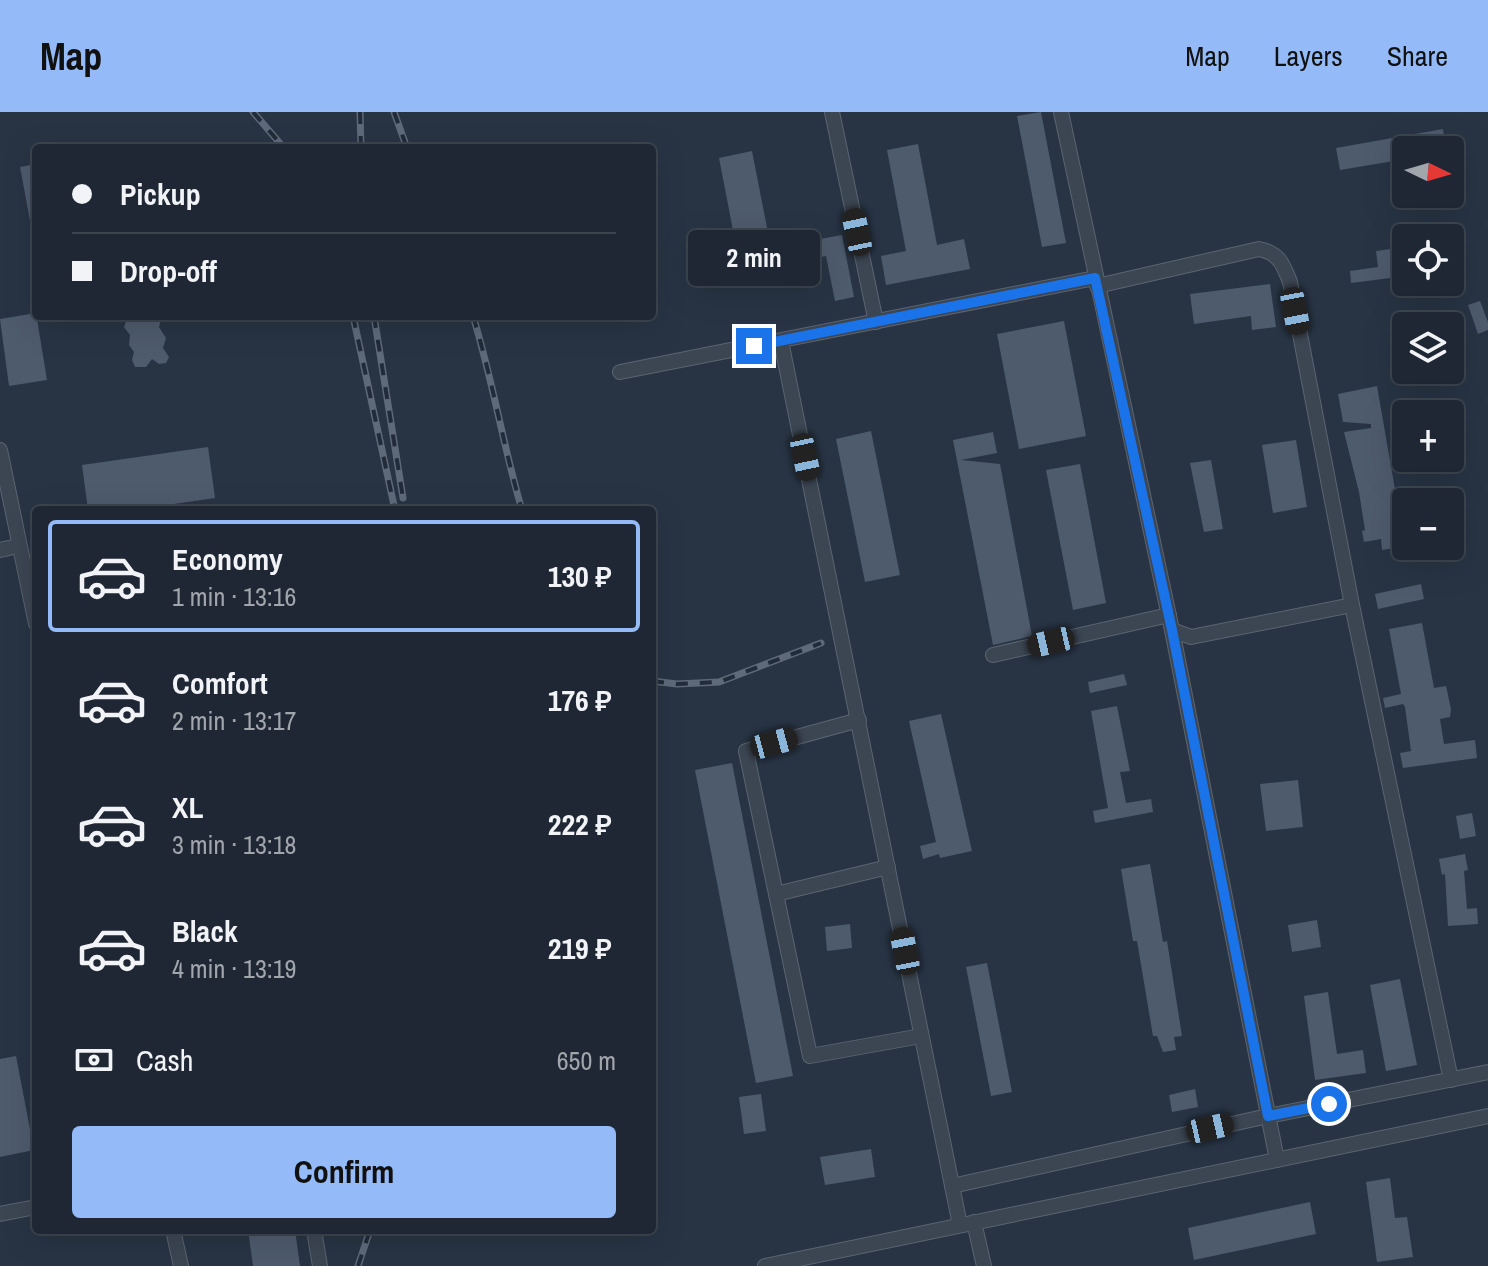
<!DOCTYPE html>
<html lang="en">
<head>
<meta charset="utf-8">
<style>
  :root { --surface:#1e2733; --page:#2b333f; --text:#f1f3f6; --muted:#a1a5ac; --line:#3c444e; --accent:#94bbf8 }
  body { margin:0; font-family:"Archivo Narrow",sans-serif; background:var(--page); color:var(--text); height:100vh; display:flex; flex-direction:column; font-size:30px; white-space:nowrap }
  * { box-sizing:border-box; margin:0 }
  p { font-size:26px; color:var(--muted) }
  .icon { flex:none; width:44px; height:44px; fill:none; stroke:currentColor; stroke-width:2; stroke-linecap:round; stroke-linejoin:round }
  .map { position:relative; flex:1; overflow:hidden }
  .details { position:absolute; left:32px; top:394px; width:624px; height:728px; display:flex; flex-direction:column; background:var(--surface); border-radius:8px; box-shadow:0 8px 32px #0002,0 0 0 2px var(--line) }
  .details>* { flex:none }
  .top-card { position:absolute; left:32px; top:32px; width:624px; height:176px; border-radius:8px; box-shadow:0 8px 32px #0002,0 0 0 2px var(--line); display:grid; align-content:center; height:176px; padding:0 40px; background:var(--surface) }
  .needle { width:52px; rotate:95deg }
  .fabs { position:absolute; left:1392px; top:24px; display:grid; gap:16px }
  .fabs a { display:grid; place-items:center; width:72px; height:72px; border-radius:8px; background:var(--surface); box-shadow:0 8px 32px #0002,0 0 0 2px var(--line); font-size:40px }
  .end { position:absolute; width:36px; height:36px; margin:-18px; border:10px solid #1a73e8; background:#fff; box-shadow:0 0 0 4px #fff }
  .from { border-radius:50% }
  .bubble { position:absolute; height:56px; border-radius:8px; background:var(--surface); box-shadow:0 8px 32px #0002,0 0 0 2px var(--line); font-size:26px; font-weight:800; line-height:56px; text-align:center }
  .car { position:absolute; width:24px; height:48px; margin:-24px -12px; border-radius:10px; box-shadow:0 0 6px 2px #0007; background:linear-gradient(#222 24%,#8ab4d8 0 40%,#222 0 76%,#8ab4d8 0 86%,#222 0) }
  .top-card b { display:flex; align-items:center; gap:28px; height:76px; font-size:30px }
  .top-card b+b { border-top:2px solid var(--line) }
  .top-card i { width:20px; height:20px; background:var(--text) }
  ul { padding:14px 0 0; list-style:none }
  li { display:flex; align-items:center; gap:24px; height:112px; margin:0 16px 12px; padding:0 24px; border:4px solid transparent; border-radius:8px }
  li div { flex:1 }
  li b { display:block; font-size:30px }
  li em { font-style:normal; font-weight:800 }
  li.on { border-color:var(--accent) }
  li>.icon { width:72px; height:72px; stroke-width:1.5 }
  .pay { display:flex; align-items:center; gap:20px; height:88px; padding:0 40px; font-size:30px }
  .pay p { margin-inline-start:auto }
  .action { display:flex; gap:16px; margin-top:auto; padding:16px 40px }
  .action a { flex:1; height:92px; border-radius:8px; background:var(--accent); color:#111; font-size:32px; font-weight:800; line-height:92px; text-align:center }
  header { display:flex; align-items:center; gap:48px; box-sizing:border-box; height:112px; padding:0 40px; background:var(--accent); color:#111 }
  header strong { font-size:38px }
  nav { display:flex; gap:44px; margin-inline-start:auto; font-size:28px }
  .map>svg:first-child { display:block }
</style>
</head>
<body>
<header>
<strong>Map</strong>
<nav><a>Map</a><a>Layers</a><a>Share</a></nav>
</header>
<div class="map">
<svg width="1488" height="1154" viewBox="0 0 1488 1154">
  <rect width="100%" height="100%" fill="#283444"/>
  <g fill="#4e5b6d">
    <polygon points="1041,0 1066,131 1042,135 1017,4"/>
    <polygon points="1443,17 1446,38 1406,38 1406,47 1340,58 1336,36"/>
    <polygon points="918,32 937,133 964,127 970,157 886,173 881,144 906,139 887,38"/>
    <polygon points="752,39 771,136 842,123 854,185 835,189 826,144 774,154 777,169 744,175 719,46"/>
    <polygon points="36,52 36,113 31,114 20,55"/>
    <polygon points="1406,135 1406,164 1351,171 1350,159 1378,155 1376,139"/>
    <polygon points="1270,172 1276,215 1252,218 1251,204 1194,212 1190,182"/>
    <polygon points="1480,189 1488,210 1488,218 1478,222 1468,193"/>
    <polygon points="36,201 47,268 9,274 0,207"/>
    <polygon points="128,204 162,204 159,215 166,226 163,236 169,245 166,251 159,252 152,247 146,255 135,255 132,248 134,240 129,233 130,223 124,215"/>
    <polygon points="1064,209 1086,324 1019,337 997,222"/>
    <polygon points="1377,274 1403,423 1393,425 1395,436 1382,438 1381,427 1364,430 1362,419 1365,418 1359,380 1344,320 1371,316 1371,312 1343,310 1338,282"/>
    <polygon points="871,319 900,463 865,470 836,327"/>
    <polygon points="993,320 997,341 961,348 1000,352 1032,524 993,533 953,328"/>
    <polygon points="1296,328 1307,395 1273,401 1262,333"/>
    <polygon points="208,335 215,386 133,398 88,398 82,353"/>
    <polygon points="1211,348 1223,417 1204,420 1190,351"/>
    <polygon points="1080,352 1106,491 1073,498 1046,358"/>
    <polygon points="1421,472 1424,487 1378,497 1375,482"/>
    <polygon points="1422,511 1434,576 1446,574 1451,597 1450,605 1440,607 1444,632 1475,628 1477,646 1403,656 1400,641 1411,639 1405,595 1403,592 1385,596 1383,586 1401,582 1389,517"/>
    <polygon points="1124,562 1127,573 1090,581 1088,570"/>
    <polygon points="1117,594 1130,659 1120,660 1126,691 1151,687 1153,700 1095,711 1093,699 1108,696 1091,599"/>
    <polygon points="941,602 972,739 940,746 939,742 923,747 920,734 936,730 909,609"/>
    <polygon points="732,651 793,964 756,971 695,658"/>
    <polygon points="1298,668 1303,715 1266,719 1260,672"/>
    <polygon points="1472,701 1476,724 1460,727 1456,704"/>
    <polygon points="1465,742 1468,758 1464,759 1467,797 1477,796 1478,812 1448,814 1445,762 1442,763 1439,747"/>
    <polygon points="1150,752 1163,830 1167,829 1182,924 1174,925 1176,938 1163,940 1157,924 1153,924 1137,829 1133,829 1121,757"/>
    <polygon points="1317,808 1321,835 1292,840 1288,813"/>
    <polygon points="850,812 852,836 827,839 825,815"/>
    <polygon points="987,851 1012,980 991,984 966,855"/>
    <polygon points="1400,867 1417,953 1386,959 1370,873"/>
    <polygon points="1328,880 1337,942 1363,938 1366,961 1315,968 1304,884"/>
    <polygon points="16,944 34,1038 0,1045 0,947"/>
    <polygon points="1195,977 1198,995 1172,1000 1169,983"/>
    <polygon points="761,982 766,1019 744,1022 739,985"/>
    <polygon points="871,1037 875,1065 825,1073 820,1045"/>
    <polygon points="1390,1066 1395,1106 1407,1105 1413,1145 1377,1150 1366,1070"/>
    <polygon points="1310,1090 1316,1122 1194,1148 1188,1116"/>
    <polygon points="248,1118 295,1118 300,1154 253,1154"/>
  </g>
  <g fill="none" stroke-linecap="round" stroke-linejoin="round">
    <defs>
      <g id="minor">
        <polyline points="832,0 876,210"/>
        <polyline points="1061,0 1172,518 1277,1048"/>
        <path d="M1097,174L1259,137C1279,141 1283,152 1290,170L1352,493L1451,968"/>
        <polyline points="781,229 960,1113"/>
        <polyline points="620,260 1095,166"/>
        <polyline points="0,338 36,512"/>
        <polyline points="0,438 18,434"/>
        <polyline points="1172,518 1191,525 1352,493"/>
        <polyline points="993,543 1169,503"/>
        <polyline points="859,608 746,639 810,944 921,924"/>
        <polyline points="776,782 888,755"/>
        <polyline points="952,1074 1268,1004 1488,960"/>
        <polyline points="0,1102 36,1095"/>
        <polyline points="974,1110 984,1154"/>
        <polyline points="173,1118 181,1154"/>
        <polyline points="314,1118 320,1154"/>
        <polyline points="765,1154 1488,1004"/>
      </g>
    </defs>
    <use href="#minor" stroke="#5b6471" stroke-width="16"/>
    <use href="#minor" stroke="#3c4653" stroke-width="14"/>
    <defs>
      <g id="rail">
        <polyline points="253,0 284,36"/>
        <polyline points="360,0 361,36"/>
        <polyline points="394,0 407,36"/>
        <polyline points="353,204 395,398"/>
        <polyline points="374,204 403,386"/>
        <path d="M473,204C493,269 503,334 522,398"/>
        <polyline points="652,569 677,572 719,570 821,531"/>
        <polyline points="358,1154 370,1118"/>
      </g>
    </defs>
    <use href="#rail" stroke="#5e6a7a" stroke-width="7"/>
    <use href="#rail" stroke="#212b39" stroke-width="4" stroke-dasharray="12" stroke-linecap="butt"/>
  </g>
  <g fill="none" stroke-linecap="round" stroke-linejoin="round">
    <polyline stroke="#1a73e8" stroke-width="10" points="754,234 1095,166 1172,518 1268,1004 1329,992"/>
  </g>
</svg>
<div class="fabs">
<a><svg class="needle" viewBox="-14 -14 28 28"><path d="M0-13l5 13h-10z" fill="#e53935"/><path d="M0 13l5-13h-10z" fill="#a1a5ac"/></svg></a>
<a><svg class="icon" aria-label="locate" viewBox="0 0 24 24"><circle cx="12" cy="12" r="6"/><path d="M12 2v4M12 18v4M2 12h4M18 12h4"/></svg></a>
<a><svg class="icon" aria-label="layers" viewBox="0 0 24 24"><path d="M12 4l9 5-9 5-9-5zM3 14l9 5 9-5"/></svg></a>
<a>+</a>
<a>−</a>
</div>
<i class="end from" style="left:1329px;top:992px"></i>
<i class="end" style="left:754px;top:234px"></i>
<div class="bubble" style="left:688px;top:118px;width:132px">2 min</div>
<i class="car" style="left:857px;top:120px;rotate:348deg"></i>
<i class="car" style="left:1295px;top:199px;rotate:169deg"></i>
<i class="car" style="left:805px;top:345px;rotate:168deg"></i>
<i class="car" style="left:1051px;top:530px;rotate:257deg"></i>
<i class="car" style="left:774px;top:631px;rotate:75deg"></i>
<i class="car" style="left:905px;top:839px;rotate:349deg"></i>
<i class="car" style="left:1210px;top:1016px;rotate:77deg"></i>
<div class="top-card">
<b><i class="from"></i>Pickup</b>
<b><i></i>Drop-off</b>
</div>
<section class="details">
<ul>
<li class="on"><svg class="icon" aria-label="car" viewBox="0 0 24 24"><path d="M5 17H2v-5l4-1 3-4h7l3 4 3 1v5h-3M9 17h6M6 11h13"/><circle cx="7" cy="17" r="2"/><circle cx="17" cy="17" r="2"/></svg><div><b>Economy</b><p>1 min · 13:16</p></div><em>130 ₽</em></li>
<li><svg class="icon" aria-label="car" viewBox="0 0 24 24"><path d="M5 17H2v-5l4-1 3-4h7l3 4 3 1v5h-3M9 17h6M6 11h13"/><circle cx="7" cy="17" r="2"/><circle cx="17" cy="17" r="2"/></svg><div><b>Comfort</b><p>2 min · 13:17</p></div><em>176 ₽</em></li>
<li><svg class="icon" aria-label="car" viewBox="0 0 24 24"><path d="M5 17H2v-5l4-1 3-4h7l3 4 3 1v5h-3M9 17h6M6 11h13"/><circle cx="7" cy="17" r="2"/><circle cx="17" cy="17" r="2"/></svg><div><b>XL</b><p>3 min · 13:18</p></div><em>222 ₽</em></li>
<li><svg class="icon" aria-label="car" viewBox="0 0 24 24"><path d="M5 17H2v-5l4-1 3-4h7l3 4 3 1v5h-3M9 17h6M6 11h13"/><circle cx="7" cy="17" r="2"/><circle cx="17" cy="17" r="2"/></svg><div><b>Black</b><p>4 min · 13:19</p></div><em>219 ₽</em></li>
</ul>
<div class="pay"><svg class="icon" aria-label="cash" viewBox="0 0 24 24"><path d="M3 7h18v10H3z"/><circle cx="12" cy="12" r="2"/></svg>Cash<p>650 m</p></div>
<div class="action"><a>Confirm</a></div>
</section>
</div>
</body>
</html>
